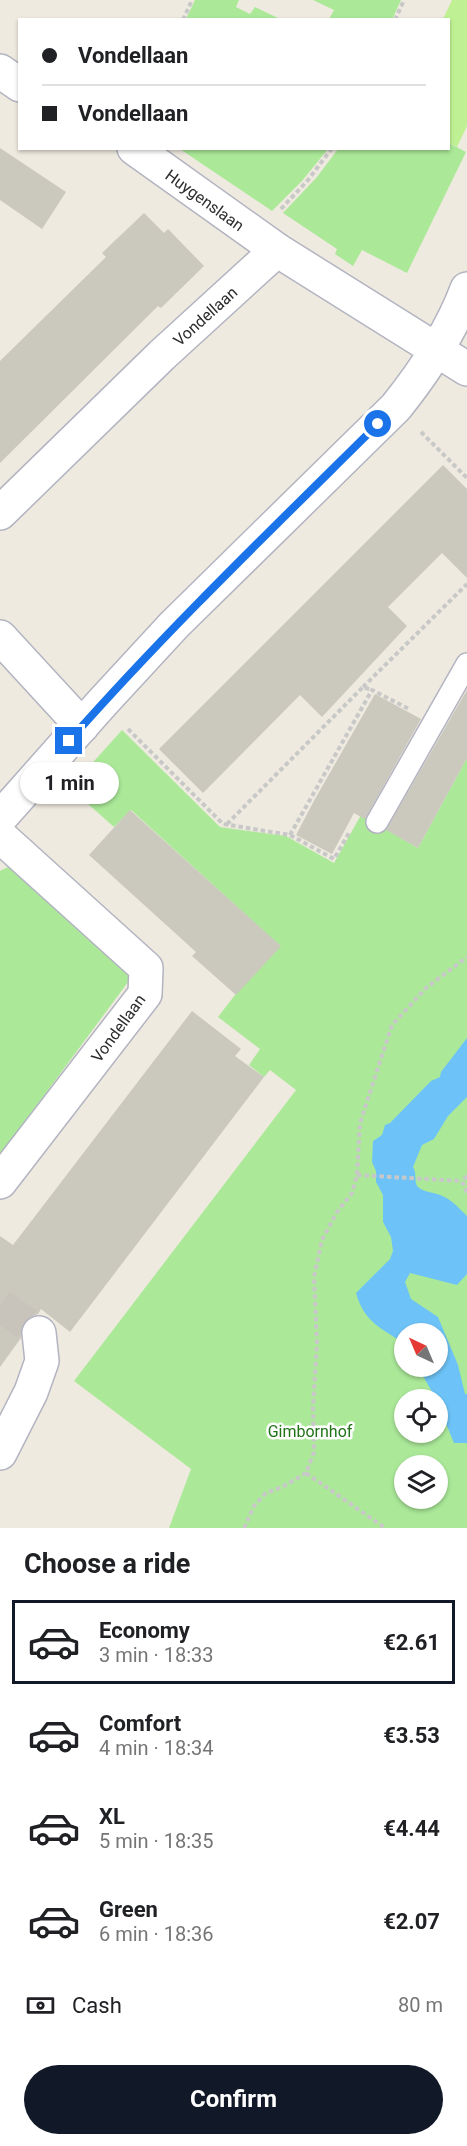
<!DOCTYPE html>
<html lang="en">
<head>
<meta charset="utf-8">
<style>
  :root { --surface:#fff; --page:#f2f2f2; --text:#202124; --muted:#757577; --line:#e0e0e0; --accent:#111827 }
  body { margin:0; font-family:Roboto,sans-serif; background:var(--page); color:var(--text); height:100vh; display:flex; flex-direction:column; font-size:22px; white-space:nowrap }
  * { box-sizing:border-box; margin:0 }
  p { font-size:20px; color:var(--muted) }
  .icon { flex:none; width:33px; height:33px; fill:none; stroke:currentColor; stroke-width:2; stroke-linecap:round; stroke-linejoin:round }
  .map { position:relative; height:1528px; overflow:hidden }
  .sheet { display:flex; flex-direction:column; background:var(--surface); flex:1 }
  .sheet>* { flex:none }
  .hud { position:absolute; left:18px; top:18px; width:432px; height:132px; border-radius:0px; box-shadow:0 2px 4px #0004; display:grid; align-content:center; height:132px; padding:0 24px; background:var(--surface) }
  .needle { width:39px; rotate:316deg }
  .controls { position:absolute; left:394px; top:1323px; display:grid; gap:12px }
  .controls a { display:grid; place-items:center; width:54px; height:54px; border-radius:50%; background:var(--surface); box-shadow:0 2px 4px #0004; font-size:30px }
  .end { position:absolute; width:27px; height:27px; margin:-14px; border:8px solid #1a73e8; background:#fff; box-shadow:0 0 0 3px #fff }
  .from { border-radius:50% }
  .bubble { position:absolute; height:42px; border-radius:21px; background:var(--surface); box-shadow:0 2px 4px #0004; font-size:20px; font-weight:700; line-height:42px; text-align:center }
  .hud b { display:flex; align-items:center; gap:21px; height:57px; font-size:22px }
  .hud b+b { border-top:2px solid var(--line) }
  .hud i { width:15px; height:15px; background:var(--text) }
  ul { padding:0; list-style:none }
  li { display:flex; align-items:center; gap:18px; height:84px; margin:0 12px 9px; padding:0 12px; border:3px solid transparent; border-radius:0px }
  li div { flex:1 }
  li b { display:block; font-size:22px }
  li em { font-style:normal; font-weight:700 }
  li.current { border-color:var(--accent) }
  li>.icon { width:54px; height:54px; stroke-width:1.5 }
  h2 { padding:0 24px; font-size:27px; line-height:72px }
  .pay { display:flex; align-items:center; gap:15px; height:66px; padding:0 24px; font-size:22px }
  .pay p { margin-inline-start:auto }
  .button { display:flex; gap:12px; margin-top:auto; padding:12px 24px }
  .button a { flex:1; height:69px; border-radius:36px; background:var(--accent); color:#fff; font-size:24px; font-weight:700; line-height:69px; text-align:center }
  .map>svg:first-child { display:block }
</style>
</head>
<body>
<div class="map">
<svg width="467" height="1528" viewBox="0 0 467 1528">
  <rect width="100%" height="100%" fill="#efeadf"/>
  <g fill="#abe999" fill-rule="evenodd">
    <polygon points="195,0 239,0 236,7 250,14 255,7 280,19 186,19"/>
    <polygon points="313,0 401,0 392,20 329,19 334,10"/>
    <polygon points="449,143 466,152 407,273 362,250 353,266 335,254 337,249 283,213 317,177 338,149 448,148"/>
    <polygon points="180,149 328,149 302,181 272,211"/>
    <path d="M122,730L220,827L286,836L334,863L361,815L418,848L467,758V1528H169L191,1469L74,1381L296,1090L270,1070L264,1077L249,1065L260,1049L218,1017L238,991L280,946L131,810L114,827L70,788ZM405,1334H438V1366H405ZM405,1400H438V1432H405ZM405,1466H438V1498H405Z"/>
    <polygon points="12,865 131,978 0,1155 0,871"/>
  </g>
  <polygon fill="#bff194" points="452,0 467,0 467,126 457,147 449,143 448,20 443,19"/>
  <path fill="#6dc3f7" d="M467,1038V1097L448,1116L434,1139L422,1145L413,1167C417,1173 414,1180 417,1186C422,1192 433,1192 440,1195C451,1199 459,1208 467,1216V1274L457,1285L410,1273L405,1282L411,1299L438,1317L458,1365L465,1394H467V1443H454L438,1404V1400L436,1399L418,1367L438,1366V1334H405V1344C381,1328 364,1322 356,1293L390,1259L393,1251L391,1237L383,1222V1195L376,1182V1171L372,1162L373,1141L382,1135L385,1125L390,1123L431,1081L440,1077L441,1072Z"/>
  <g fill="#cbc8be">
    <polygon points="0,148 66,192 42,229 0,200"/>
    <polygon points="144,213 164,233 168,229 204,266 161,308 158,306 0,463 0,361 106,257 102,253"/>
    <polygon points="443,465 467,489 467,578 442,553 388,607 407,626 322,717 300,695 203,793 159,749"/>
    <polygon points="467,690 467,758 418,848 386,830"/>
    <polygon points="375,694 421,719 365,819 354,813 332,854 296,835 315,799"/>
    <polygon points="130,810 281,946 236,995 192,956 196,952 89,855"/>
    <polygon points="192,1011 241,1049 235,1056 264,1077 70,1332 41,1309 38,1314 28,1318 22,1325 21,1338 0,1367 0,1236 13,1245"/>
  </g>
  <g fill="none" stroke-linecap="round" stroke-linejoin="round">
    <polyline stroke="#c8c4bb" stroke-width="33" stroke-dasharray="33 16" stroke-linecap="butt" points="0,1305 39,1333"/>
    <defs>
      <polyline id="lane" points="377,822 467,664"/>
      <g id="street">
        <polyline points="0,71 20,85"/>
        <polyline points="134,148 277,250 467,369"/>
        <polyline points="0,513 162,355 277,250"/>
        <polyline points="0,637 82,726"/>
        <polyline points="0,836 146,968 145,994 0,1182"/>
        <polyline points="0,1453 31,1392 42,1361 39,1333"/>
      </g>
      <path id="secondary" d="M0,818L102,703L174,625L396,407C424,372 451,332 467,289"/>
    </defs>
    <use href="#lane" stroke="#b3b4c1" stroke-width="24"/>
    <use href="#street" stroke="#b3b4c1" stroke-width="36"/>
    <use href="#secondary" stroke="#b3b4c1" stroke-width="36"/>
    <g stroke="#c8c8c8" stroke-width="4" stroke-dasharray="4.5 3" stroke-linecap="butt">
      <polyline points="183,20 192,0"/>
      <polyline points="395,20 404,0"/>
      <polyline points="281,209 308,180 332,148"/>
      <polyline points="421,432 467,478"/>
      <polyline points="363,687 467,584"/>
      <polyline points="128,729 223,824 290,835 334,859 349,833"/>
      <polyline points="227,824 363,687 372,690"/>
      <polyline points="290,835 372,690 409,709"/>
      <polyline points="357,1175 462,1181"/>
      <polyline points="467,1176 462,1181 467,1193"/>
      <polyline points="306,1473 385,1528"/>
      <polyline points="244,1528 254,1506 266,1493 282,1487 306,1473 314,1452 313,1407 317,1343 314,1277 322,1240 337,1212 352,1193 357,1175 360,1123 392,1025 426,988 467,957"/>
    </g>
    <use href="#lane" stroke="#fff" stroke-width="21"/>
    <use href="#street" stroke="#fff" stroke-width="33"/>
    <use href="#secondary" stroke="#fff" stroke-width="33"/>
  </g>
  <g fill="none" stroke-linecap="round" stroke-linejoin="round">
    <path stroke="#1a73e8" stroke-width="8" d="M69,741C167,630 273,528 378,424"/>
  </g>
  <g text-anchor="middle" stroke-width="5" stroke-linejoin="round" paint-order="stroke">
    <g font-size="16" fill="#2d2d2d" stroke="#fff">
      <text transform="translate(205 200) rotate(36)" y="6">Huygenslaan</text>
      <text transform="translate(205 316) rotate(-42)" y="6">Vondellaan</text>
      <text transform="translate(118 1028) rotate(-54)" y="6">Vondellaan</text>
    </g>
    <g font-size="16" fill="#1f7216" stroke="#fff">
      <text x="310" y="1437">Gimbornhof</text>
    </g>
  </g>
</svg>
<div class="controls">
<a><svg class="needle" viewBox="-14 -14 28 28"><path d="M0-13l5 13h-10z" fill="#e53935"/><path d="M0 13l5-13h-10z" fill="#757577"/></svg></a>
<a><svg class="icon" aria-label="locate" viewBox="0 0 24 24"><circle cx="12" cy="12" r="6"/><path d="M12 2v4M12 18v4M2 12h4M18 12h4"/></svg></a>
<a><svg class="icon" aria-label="layers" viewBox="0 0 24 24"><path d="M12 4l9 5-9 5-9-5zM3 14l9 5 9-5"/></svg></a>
</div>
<i class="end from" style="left:378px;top:424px"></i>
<i class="end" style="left:69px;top:741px"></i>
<div class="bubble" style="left:20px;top:762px;width:99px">1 min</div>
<div class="hud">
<b><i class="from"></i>Vondellaan</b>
<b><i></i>Vondellaan</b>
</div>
</div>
<section class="sheet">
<h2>Choose a ride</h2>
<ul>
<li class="current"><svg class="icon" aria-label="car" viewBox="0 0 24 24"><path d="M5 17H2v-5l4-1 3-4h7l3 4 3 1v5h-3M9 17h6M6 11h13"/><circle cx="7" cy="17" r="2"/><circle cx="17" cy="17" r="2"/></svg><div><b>Economy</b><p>3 min · 18:33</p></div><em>€2.61</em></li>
<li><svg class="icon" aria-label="car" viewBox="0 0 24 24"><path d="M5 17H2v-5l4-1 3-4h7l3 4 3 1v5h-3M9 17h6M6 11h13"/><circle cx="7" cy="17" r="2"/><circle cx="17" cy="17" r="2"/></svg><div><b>Comfort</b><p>4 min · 18:34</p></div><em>€3.53</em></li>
<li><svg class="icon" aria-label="car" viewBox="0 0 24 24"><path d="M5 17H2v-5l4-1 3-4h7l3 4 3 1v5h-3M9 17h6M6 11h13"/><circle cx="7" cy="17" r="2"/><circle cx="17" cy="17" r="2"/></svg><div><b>XL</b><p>5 min · 18:35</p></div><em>€4.44</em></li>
<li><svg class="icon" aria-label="car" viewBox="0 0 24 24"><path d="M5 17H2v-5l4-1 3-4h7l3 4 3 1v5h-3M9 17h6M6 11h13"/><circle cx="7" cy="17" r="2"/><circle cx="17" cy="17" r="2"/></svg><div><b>Green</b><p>6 min · 18:36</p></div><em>€2.07</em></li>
</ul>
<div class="pay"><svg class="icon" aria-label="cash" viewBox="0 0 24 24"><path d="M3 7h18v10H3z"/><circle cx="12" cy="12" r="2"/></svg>Cash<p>80 m</p></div>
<div class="button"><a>Confirm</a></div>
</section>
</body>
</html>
